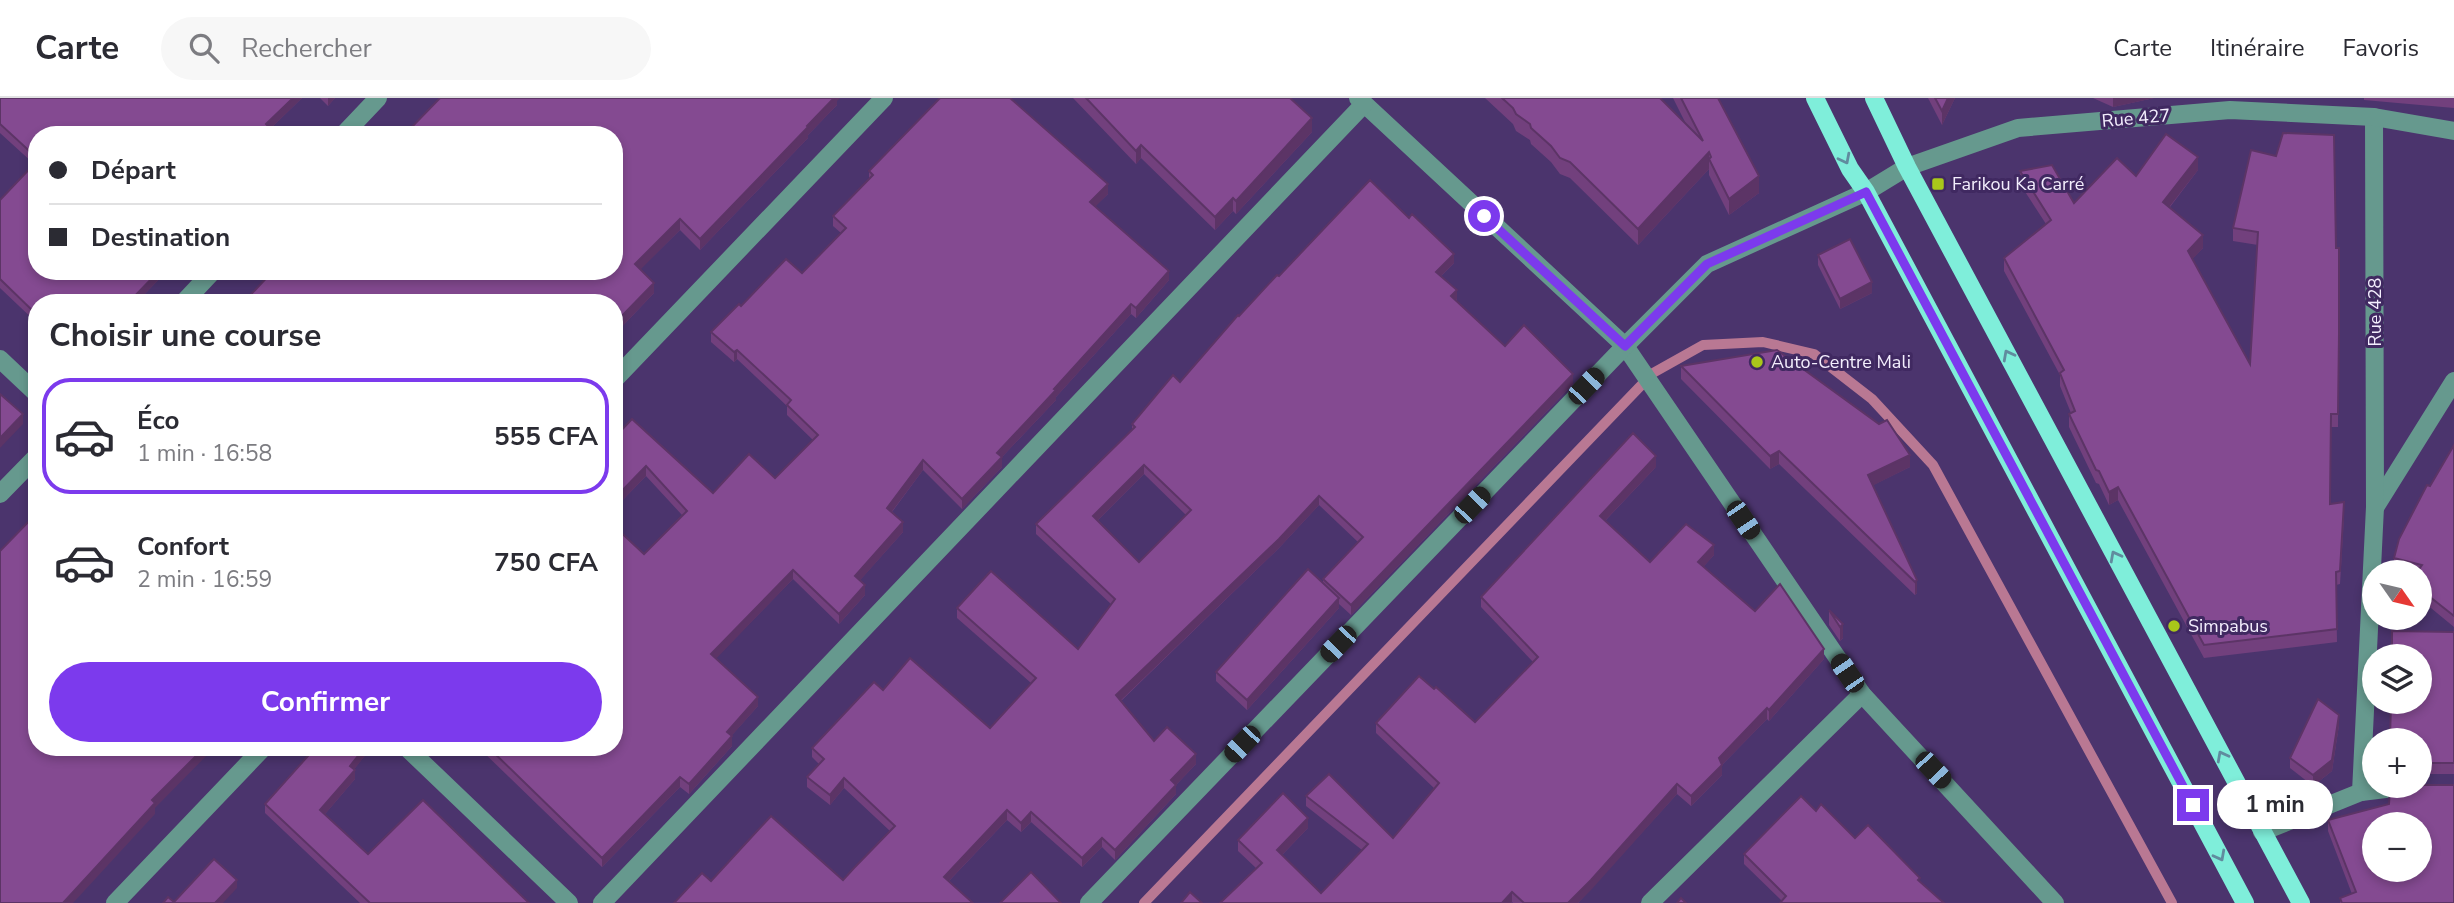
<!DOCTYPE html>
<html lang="fr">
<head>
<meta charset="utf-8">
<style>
  :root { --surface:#fff; --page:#f7f7f7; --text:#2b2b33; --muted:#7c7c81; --line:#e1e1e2; --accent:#7c3aed }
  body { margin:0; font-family:"Nunito Sans",sans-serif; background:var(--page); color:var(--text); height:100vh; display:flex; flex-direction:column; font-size:26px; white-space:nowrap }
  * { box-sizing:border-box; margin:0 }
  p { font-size:23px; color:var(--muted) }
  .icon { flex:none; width:38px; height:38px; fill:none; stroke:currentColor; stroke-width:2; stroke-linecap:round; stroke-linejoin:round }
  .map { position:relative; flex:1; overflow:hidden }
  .side { position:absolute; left:28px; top:196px; width:595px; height:462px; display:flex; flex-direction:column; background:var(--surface); border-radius:28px; box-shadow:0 4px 10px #0003 }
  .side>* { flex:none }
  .banner { position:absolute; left:28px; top:28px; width:595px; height:154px; border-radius:28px; box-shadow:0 4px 10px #0003; display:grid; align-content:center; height:154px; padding:0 21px; background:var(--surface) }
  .needle { width:46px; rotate:124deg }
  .tools { position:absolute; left:2362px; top:462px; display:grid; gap:14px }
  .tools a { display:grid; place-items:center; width:70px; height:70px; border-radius:50%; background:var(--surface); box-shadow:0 4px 10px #0003; font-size:35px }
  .end { position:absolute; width:32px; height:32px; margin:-16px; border:9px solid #7c3aed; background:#fff; box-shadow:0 0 0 4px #fff }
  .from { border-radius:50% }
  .bubble { position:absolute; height:49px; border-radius:24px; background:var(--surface); box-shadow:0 4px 10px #0003; font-size:23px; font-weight:700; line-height:49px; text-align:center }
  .car { position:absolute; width:21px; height:42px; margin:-21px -10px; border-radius:9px; box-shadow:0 0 5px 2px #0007; background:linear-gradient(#222 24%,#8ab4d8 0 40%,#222 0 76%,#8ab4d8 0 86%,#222 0) }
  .banner b { display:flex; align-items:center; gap:24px; height:66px; font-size:26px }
  .banner b+b { border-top:2px solid var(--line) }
  .banner i { width:18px; height:18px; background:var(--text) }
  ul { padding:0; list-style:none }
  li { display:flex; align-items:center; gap:21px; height:116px; margin:0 14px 10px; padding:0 7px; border:4px solid transparent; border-radius:28px }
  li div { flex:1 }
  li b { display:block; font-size:26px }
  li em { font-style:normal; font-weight:700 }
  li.active { border-color:var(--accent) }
  li>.icon { width:63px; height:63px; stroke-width:1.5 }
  h2 { padding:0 21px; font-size:32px; line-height:84px }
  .primary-button { display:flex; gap:14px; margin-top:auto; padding:14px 21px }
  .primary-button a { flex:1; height:80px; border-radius:42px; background:var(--accent); color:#fff; font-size:28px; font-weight:700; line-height:80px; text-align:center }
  header { display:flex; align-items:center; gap:42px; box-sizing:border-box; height:98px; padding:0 35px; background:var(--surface); border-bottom:2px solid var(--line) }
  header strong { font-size:33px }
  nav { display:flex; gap:38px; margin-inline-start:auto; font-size:24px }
  .search { width:490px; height:63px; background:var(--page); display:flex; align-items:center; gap:18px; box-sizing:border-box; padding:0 24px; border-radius:38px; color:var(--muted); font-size:26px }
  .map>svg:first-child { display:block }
</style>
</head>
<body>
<header>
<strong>Carte</strong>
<div class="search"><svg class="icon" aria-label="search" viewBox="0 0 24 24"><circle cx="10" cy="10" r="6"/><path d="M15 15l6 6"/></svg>Rechercher</div>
<nav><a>Carte</a><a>Itinéraire</a><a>Favoris</a></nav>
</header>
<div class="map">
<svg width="2454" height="805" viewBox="0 0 2454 805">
  <rect width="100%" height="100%" fill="#4b346d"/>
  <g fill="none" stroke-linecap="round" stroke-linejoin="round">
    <polyline stroke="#b97893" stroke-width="10" points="1144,805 1653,275 1703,247 1763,244 1814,256 1872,301 1933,367 2172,805"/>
    <g stroke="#66998e" stroke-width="18">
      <polyline points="1358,0 1625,248 1862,596 2055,805"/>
      <polyline points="343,37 378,0"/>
      <polyline points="183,205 213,173"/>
      <polyline points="0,261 37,296"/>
      <polyline points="614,282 884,0"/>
      <polyline points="0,396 37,358"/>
      <polyline points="2376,408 2454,283"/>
      <polyline points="406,649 569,805"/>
      <polyline points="2361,694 2375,409 2374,19"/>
      <polyline points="2262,734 2361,694 2410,688"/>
      <polyline points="115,805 264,649"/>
      <polyline points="602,805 1364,6"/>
      <polyline points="1089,805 1625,248 1707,166 1866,94 1907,69 2018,30 2230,12 2374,19 2454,33"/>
      <polyline points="1650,805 1862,596"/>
    </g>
    <g stroke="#7feeda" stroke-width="18">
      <polyline points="1815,0 1850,71 1866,94 2245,805"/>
      <polyline points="1874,0 1907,69 2301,805"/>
    </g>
  </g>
  <g fill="#72407d" fill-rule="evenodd">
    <polygon points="0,0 302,0 271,30 37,37 37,173 167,173 136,205 37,205 37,225 0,190 0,102 34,66 0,35"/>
    <polygon points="320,0 335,0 328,8"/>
    <polygon points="1073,0 1290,0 1312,34 1236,116 1233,113 1215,132 1141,60 1136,66"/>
    <polygon points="1485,0 1660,0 1686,26 1673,0 1718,0 1759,95 1729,117 1709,77 1709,71 1638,147 1570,80 1560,76 1551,64 1531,46 1530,42 1516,33 1513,26"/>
    <polygon points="1928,0 1955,0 1942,27"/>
    <polygon points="2093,0 2154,0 2113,9"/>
    <polygon points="2364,0 2454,0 2454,10 2364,2"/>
    <polygon points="837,3 837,7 808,37 808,40 700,152 680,132 640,171 654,195 614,237 614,37"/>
    <polygon points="2251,52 2336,150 2339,150 2338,329 2331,329 2331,406 2344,418 2340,486 2336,487 2337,544 2204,560 2118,402 2109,407 2099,386 2096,385 2069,329 2069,316 2071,315 2060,288 2060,277 2004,173 2004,160 2046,126 2020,86 2020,73 2074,105 2136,78 2198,72 2170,109 2203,150 2192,161 2250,266 2258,147 2233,143 2233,130"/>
    <polygon points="869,73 1108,96 1095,108 1169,182 1136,220 1131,216 1056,299 1056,302 1002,359 1002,369 962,411 923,372 892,414 903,434 860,482 865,497 839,526 793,481 716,560 758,608 731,638 732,648 689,696 680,689 602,769 478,649 614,649 644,456 682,417 646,378 614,411 614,340 713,395 775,380 813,342 787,317 787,308 737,261 734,264 711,244 711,234 741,208 802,175 841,135 833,128 833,118 869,81"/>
    <polygon points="1818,157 1872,195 1840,211 1818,167"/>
    <path d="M1454,165L1441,178L1457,201L1456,203L1505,248L1573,286L1351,517L1339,506V510L1247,612L1216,583V574L1323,485V481L1358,444L1319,407L1279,450L1121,603L1154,643L1196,666L1176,687V696L1115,762L1102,749L1082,769L1031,724L1021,734L1007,722L949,783H711L843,782L890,733L844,690L830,707L807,689V679L819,666L812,659V650L883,592L990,630L1031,585L957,520V510L1078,551L1111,506L1036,436V426L1132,332V326L1180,284L1239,218L1279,178ZM1144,376L1186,417L1139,464L1098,422Z"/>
    <polygon points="1681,268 1910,369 1873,387 1917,482 1917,495 1915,497 1779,366 1770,371 1681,281"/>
    <polygon points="2454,347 2454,529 2420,501 2420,474 2406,474 2394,471 2394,460 2430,388"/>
    <polygon points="1656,369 1605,423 1650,464 1714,457 1703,469 1755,513 1824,561 1769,623 1767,621 1722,667 1722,677 1691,708 1677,696 1578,805 1513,805 1512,804 1511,805 1220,805 1256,770 1238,753 1238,742 1308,730 1282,757 1321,795 1362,752 1306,708 1306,698 1393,740 1435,691 1376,635 1376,625 1434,591 1475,624 1533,564 1481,509 1481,499"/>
    <polygon points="1829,512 1843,526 1843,540 1840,543 1829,527"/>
    <polygon points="2454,534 2454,676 2420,676 2420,642"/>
    <polygon points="2339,627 2332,673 2313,688 2290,670 2290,660"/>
    <polygon points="367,649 367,655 354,671 355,681 325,716 368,756 529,805 360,805 265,715 265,706"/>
    <polygon points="2389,706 2454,805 2340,805 2340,800 2352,796 2328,733 2328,722"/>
    <polygon points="1816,713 1855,740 1920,780 1782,803 1744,766 1744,756"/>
  </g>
  <g fill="#5c3466">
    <polygon points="293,0 302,0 266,35 266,26"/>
    <polygon points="328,0 335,0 328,8"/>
    <polygon points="834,0 840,0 837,3 837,7 808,37 808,40 700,152 700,141"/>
    <polygon points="1948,0 1955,0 1942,27 1942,13"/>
    <polygon points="2113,0 2154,0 2113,9"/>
    <polygon points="1312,20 1312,34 1236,116 1236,103"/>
    <polygon points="1141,47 1141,60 1136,66 1136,53"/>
    <polygon points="1709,54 1709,71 1638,147 1638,131"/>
    <polygon points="2198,59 2198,72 2163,117 2163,104"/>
    <polygon points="1759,78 1759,95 1729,117 1729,101"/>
    <polygon points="1108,86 1108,96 1090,114 1090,104"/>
    <polygon points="1233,100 1233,113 1215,132 1215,119"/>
    <polygon points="680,121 680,132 635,177 635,166"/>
    <polygon points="2203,137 2203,150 2188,166 2188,153"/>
    <polygon points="1454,156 1454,165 1436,183 1436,174"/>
    <polygon points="159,173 167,173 136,205 128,205"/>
    <polygon points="1169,173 1169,182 1136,220 1136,210"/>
    <polygon points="1872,184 1872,195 1840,211 1840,201"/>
    <polygon points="654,185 654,195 614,237 614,226"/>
    <polygon points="1457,192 1457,201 1451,208 1451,198"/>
    <polygon points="1131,206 1131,216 1056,299 1056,302 1002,359 1002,369 962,411 962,401 997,355"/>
    <polygon points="737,252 737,261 734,264 734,254"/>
    <polygon points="1573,276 1573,286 1351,517 1351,507"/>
    <polygon points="23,316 23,326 0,350 0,340"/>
    <polygon points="1779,353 1779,366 1770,371 1770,358"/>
    <polygon points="1910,357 1910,369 1868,390 1868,377"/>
    <polygon points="1656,358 1656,369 1600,428 1600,418"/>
    <polygon points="923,362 923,372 887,420 887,410"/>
    <polygon points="1144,367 1144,376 1093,427 1093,418"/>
    <polygon points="646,368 646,378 614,411 614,401"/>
    <polygon points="2118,389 2118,402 2109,407 2109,394"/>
    <polygon points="1319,398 1319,407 1279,450 1116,607 1116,597"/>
    <polygon points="903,424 903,434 855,488 855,478"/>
    <polygon points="1714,447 1714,457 1698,475 1698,464"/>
    <polygon points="793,472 793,481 711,566 711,556"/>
    <polygon points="1917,482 1917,495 1915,497 1915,484"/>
    <polygon points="865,487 865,497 839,526 839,516"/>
    <polygon points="1339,500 1339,510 1247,612 1247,602"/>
    <polygon points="1843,526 1843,540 1840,543 1840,529"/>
    <polygon points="1824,551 1824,561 1769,623 1769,612"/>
    <polygon points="758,599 758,608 727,643 727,634"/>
    <polygon points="1767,610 1767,621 1722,667 1722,677 1691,708 1691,698 1719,660"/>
    <polygon points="2339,617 2339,627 2332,673 2313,688 2313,677"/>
    <polygon points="732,638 732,648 689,696 689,686"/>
    <polygon points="205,649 215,649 155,710 155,716 73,805 63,805 152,702"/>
    <polygon points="365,649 367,649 367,655 350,677 350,668"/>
    <polygon points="1196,656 1196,666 1176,687 1176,696 1115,762 1115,752 1171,682"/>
    <polygon points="355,672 355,681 320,722 320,712"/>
    <polygon points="680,679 680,689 602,769 602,760"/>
    <polygon points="844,680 844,690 830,707 830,697"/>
    <polygon points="1677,686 1677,696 1591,792 1578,805 1568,805"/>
    <polygon points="1007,712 1007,722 944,788 944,779"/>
    <polygon points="1031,714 1031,724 1021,734 1021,725"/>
    <polygon points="1308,720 1308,730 1277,762 1277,752"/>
    <polygon points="1102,740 1102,749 1082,769 1082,760"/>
    <polygon points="237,782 237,790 223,805 215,805"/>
    <polygon points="1512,794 1512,804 1511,805 1502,805"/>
  </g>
  <g fill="#844a91" stroke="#5c3466" stroke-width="2" fill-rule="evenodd">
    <polygon points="0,0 293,0 266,26 277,37 37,37 37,60 0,26"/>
    <polygon points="440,0 834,0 807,28 808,29 700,141 680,121 635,166 654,185 614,226 614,205 243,205 273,173 614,173 614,37 404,37"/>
    <polygon points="940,0 1010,0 1108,86 1090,104 1169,173 1136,210 1131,206 1054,291 1056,292 997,355 1002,359 962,401 923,362 887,410 903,424 855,478 865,487 839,516 793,472 711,556 758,599 727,634 732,638 689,686 680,679 602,760 488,649 614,649 614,428 644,456 687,413 646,368 614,401 614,340 632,321 713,395 749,356 775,380 818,337 787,307 791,302 737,252 734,254 711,234 739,206 741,208 786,161 802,175 846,130 833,118 873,77 869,73"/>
    <polygon points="1086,0 1290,0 1312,20 1236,103 1233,100 1215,119 1141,47 1136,53"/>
    <polygon points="1502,0 1660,0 1703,43 1681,0 1718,0 1759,78 1729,101 1709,61 1711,59 1709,54 1638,131 1570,64 1560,60 1551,48 1531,30 1530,26 1516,16 1513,10"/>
    <polygon points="1935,0 1948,0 1942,13"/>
    <polygon points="2283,35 2334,37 2336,150 2339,150 2339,237 2338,316 2331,316 2330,406 2344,404 2340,473 2336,474 2337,531 2204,547 2118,389 2109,394 2099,373 2096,372 2069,316 2075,313 2060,275 2064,272 2004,160 2051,122 2020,73 2052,67 2074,105 2117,60 2136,78 2166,36 2198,59 2163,104 2203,137 2188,153 2250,266 2258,134 2233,130 2251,52 2276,58"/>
    <polygon points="37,63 37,173 159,173 128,205 37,205 37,217 0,181 0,102"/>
    <path d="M1370,82L1409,120L1412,116L1454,156L1436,174L1457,192L1451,198L1505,248L1524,227L1573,276L1351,507L1323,481L1363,439L1319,398L1279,441L1116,597L1154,643L1167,629L1196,656L1171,682L1176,687L1115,752L1102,740L1082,760L1031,714L1021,725L1007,712L944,779L973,805H674L702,775L711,783L771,718L843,782L854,770L895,728L844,680L830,697L807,679L824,661L812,650L874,584L883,592L910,560L990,630L1036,580L957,510L991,473L1078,551L1115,501L1036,426L1135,329L1132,326L1173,277L1180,284L1238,217L1239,218L1277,177L1279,178ZM1144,367L1191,412L1139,464L1093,418Z"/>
    <polygon points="1850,141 1872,184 1840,201 1818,157"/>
    <polygon points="1777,252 1879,326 1887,322 1910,357 1868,377 1917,482 1915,484 1779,353 1770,358 1681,268"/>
    <polygon points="0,296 23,316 0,340"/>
    <polygon points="1633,335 1656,358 1600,418 1650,464 1686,426 1714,447 1698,464 1755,513 1780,486 1824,551 1769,612 1767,610 1719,660 1722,667 1691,698 1677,686 1591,782 1568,805 1524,805 1512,794 1502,805 1220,805 1262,765 1238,742 1283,695 1308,720 1277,752 1321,795 1368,746 1306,698 1329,676 1393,740 1439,685 1376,625 1419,578 1434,591 1436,589 1475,624 1538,559 1481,499"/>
    <polygon points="2454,347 2454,518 2420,491 2420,474 2417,474 2422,467 2394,460 2399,441 2427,387 2430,388"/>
    <polygon points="37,415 37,649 205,649 152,702 155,705 63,805 0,805 0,453"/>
    <polygon points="1308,471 1339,500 1247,602 1216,574"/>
    <polygon points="1829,512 1843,526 1840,529"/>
    <polygon points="2392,533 2454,534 2454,665 2420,665 2420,642 2390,642 2391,604 2420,604 2420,558 2392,558"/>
    <polygon points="2318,601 2339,617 2332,662 2313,677 2290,660"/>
    <polygon points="316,649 365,649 350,668 355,672 320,712 368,756 423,702 529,805 370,805 265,706"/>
    <path d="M2420,687H2454V805H2342L2340,800L2356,794L2328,722L2389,706L2390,691L2409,688H2420ZM2375,726H2420V772H2375Z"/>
    <polygon points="1801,698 1816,713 1821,706 1855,740 1868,727 1920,780 1918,782 1944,805 1780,805 1786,798 1744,756"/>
    <polygon points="214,761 237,782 215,805 163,805 168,799 174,804"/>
    <polygon points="1031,774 1061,805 1000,805"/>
    <polygon points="1190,794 1202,805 1181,805"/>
    <polygon points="1681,800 1686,805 1677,805"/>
  </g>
  <defs><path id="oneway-chevron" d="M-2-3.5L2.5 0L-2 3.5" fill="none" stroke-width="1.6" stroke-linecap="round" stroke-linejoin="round" transform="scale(1.75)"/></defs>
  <g stroke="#608c9e">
    <use href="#oneway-chevron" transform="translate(1845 61) rotate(63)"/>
    <use href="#oneway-chevron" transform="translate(2008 257) rotate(-118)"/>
    <use href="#oneway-chevron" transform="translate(2115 458) rotate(-118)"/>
    <use href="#oneway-chevron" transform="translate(2222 658) rotate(-118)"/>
    <use href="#oneway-chevron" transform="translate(2220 758) rotate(62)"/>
  </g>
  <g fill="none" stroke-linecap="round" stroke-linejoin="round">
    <polyline stroke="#7c3aed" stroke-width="9" points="1484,118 1625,248 1707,166 1866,94 2193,707"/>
  </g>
  <g fill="#a9c71a" stroke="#402961" stroke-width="2.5">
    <rect x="1931" y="79" width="14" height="14" rx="3.5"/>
    <circle cx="1757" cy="264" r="7"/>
    <circle cx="2174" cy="528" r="7"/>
  </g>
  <g text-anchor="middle" stroke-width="6" stroke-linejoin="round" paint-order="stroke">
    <g font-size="18" fill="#f3eefd" stroke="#402961">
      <text transform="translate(2136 20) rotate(-5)" y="6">Rue 427</text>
      <text transform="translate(2375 214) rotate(-90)" y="6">Rue 428</text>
    </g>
    <g font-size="18" fill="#f3eefd" stroke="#402961" text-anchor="start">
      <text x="1952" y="92">Farikou Ka Carré</text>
      <text x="1771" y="270">Auto-Centre Mali</text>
      <text x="2188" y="534">Simpabus</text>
    </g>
  </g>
</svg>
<div class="tools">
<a><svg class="needle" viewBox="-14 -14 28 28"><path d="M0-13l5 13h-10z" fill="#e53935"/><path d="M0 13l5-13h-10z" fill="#7c7c81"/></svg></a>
<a><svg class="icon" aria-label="layers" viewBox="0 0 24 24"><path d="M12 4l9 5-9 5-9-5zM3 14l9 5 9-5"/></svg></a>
<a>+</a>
<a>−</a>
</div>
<i class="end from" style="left:1484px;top:118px"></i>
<i class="end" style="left:2193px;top:707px"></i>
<div class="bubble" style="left:2217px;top:682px;width:116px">1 min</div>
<i class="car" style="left:1586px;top:288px;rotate:44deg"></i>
<i class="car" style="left:1472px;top:407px;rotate:44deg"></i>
<i class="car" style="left:1743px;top:422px;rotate:146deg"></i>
<i class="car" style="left:1338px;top:546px;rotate:224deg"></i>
<i class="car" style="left:1847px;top:575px;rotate:326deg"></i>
<i class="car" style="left:1242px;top:646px;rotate:224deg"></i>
<i class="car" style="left:1933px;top:672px;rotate:137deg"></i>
<div class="banner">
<b><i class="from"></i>Départ</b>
<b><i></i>Destination</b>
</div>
<section class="side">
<h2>Choisir une course</h2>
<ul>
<li class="active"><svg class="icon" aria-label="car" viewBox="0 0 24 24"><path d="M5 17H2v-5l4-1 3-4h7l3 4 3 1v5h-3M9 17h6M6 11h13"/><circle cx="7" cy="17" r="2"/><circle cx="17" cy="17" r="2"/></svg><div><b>Éco</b><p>1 min · 16:58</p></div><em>555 CFA</em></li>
<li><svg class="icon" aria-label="car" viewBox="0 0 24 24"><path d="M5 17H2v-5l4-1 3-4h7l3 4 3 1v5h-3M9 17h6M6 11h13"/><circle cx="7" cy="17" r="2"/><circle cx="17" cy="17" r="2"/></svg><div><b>Confort</b><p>2 min · 16:59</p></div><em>750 CFA</em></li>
</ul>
<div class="primary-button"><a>Confirmer</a></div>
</section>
</div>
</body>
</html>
